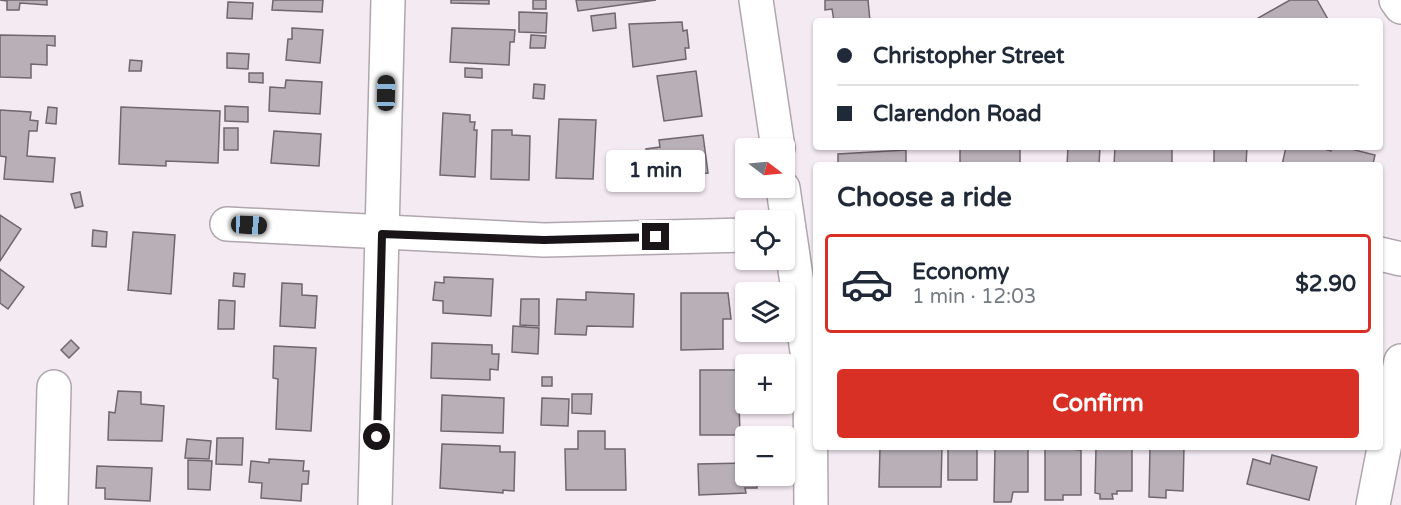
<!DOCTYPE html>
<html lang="en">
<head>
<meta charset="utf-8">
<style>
  :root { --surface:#fff; --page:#f2f2f3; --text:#1f2937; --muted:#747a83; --line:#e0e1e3; --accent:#d93025 }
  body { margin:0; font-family:"Varela Round",sans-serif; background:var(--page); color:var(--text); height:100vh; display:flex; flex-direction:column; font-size:22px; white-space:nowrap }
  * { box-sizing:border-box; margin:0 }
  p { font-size:20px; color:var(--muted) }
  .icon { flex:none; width:33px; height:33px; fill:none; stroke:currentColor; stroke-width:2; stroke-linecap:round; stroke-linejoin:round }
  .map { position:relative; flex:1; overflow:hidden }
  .details { position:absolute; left:813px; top:162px; width:570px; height:288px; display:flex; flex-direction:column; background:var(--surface); border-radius:6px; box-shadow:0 2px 4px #0004 }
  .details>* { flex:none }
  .top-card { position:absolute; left:813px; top:18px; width:570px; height:132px; border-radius:6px; box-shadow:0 2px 4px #0004; display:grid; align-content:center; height:132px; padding:0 24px; background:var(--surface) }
  .needle { width:39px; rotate:106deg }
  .buttons { position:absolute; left:735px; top:138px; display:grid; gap:12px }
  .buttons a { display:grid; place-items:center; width:60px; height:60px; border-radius:6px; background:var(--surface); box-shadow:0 2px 4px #0004; font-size:30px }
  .end { position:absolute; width:27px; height:27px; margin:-14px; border:8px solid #181417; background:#fff; box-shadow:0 0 0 3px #fff }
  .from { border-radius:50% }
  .bubble { position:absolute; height:42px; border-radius:6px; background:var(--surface); box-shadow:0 2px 4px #0004; font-size:20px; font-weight:700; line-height:42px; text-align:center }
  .car { position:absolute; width:18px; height:36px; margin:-18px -9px; border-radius:8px; box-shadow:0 0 4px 2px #0007; background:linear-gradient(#222 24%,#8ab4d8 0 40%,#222 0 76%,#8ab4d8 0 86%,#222 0) }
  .top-card b { display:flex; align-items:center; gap:21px; height:57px; font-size:22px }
  .top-card b+b { border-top:2px solid var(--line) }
  .top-card i { width:15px; height:15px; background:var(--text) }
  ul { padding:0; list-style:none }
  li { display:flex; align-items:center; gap:18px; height:99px; margin:0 12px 9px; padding:0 12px; border:3px solid var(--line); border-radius:6px }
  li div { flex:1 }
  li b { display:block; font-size:22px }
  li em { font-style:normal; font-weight:700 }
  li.selected { border-color:var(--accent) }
  li>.icon { width:54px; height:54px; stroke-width:1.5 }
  h2 { padding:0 24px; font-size:27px; line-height:72px }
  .action { display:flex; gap:12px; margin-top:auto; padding:12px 24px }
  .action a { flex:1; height:69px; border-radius:6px; background:var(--accent); color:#fff; font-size:24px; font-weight:700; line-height:69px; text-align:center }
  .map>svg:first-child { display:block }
</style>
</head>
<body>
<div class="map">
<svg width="1401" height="505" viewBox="0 0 1401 505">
  <rect width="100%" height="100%" fill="#f4eaf2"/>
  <g fill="#b8afb7" stroke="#6f676e" stroke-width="1.5">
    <polygon points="0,0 47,0 47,5 20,3 19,10 7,10 7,1"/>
    <polygon points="273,0 323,0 322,12 272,10"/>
    <polygon points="451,0 489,0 489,4 451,3"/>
    <rect x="533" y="0" width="13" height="9"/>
    <polygon points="576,0 656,0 578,11"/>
    <polygon points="825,0 868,0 870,21 834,21 832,9 825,10"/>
    <polygon points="1290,0 1317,0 1329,21 1253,21"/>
    <polygon points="228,2 253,3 252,19 227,18"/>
    <polygon points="519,12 547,13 546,33 519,32"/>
    <polygon points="615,13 616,28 593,31 591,16"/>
    <polygon points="682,22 683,31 687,30 689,48 685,48 686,59 633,67 629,24"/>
    <polygon points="292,28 323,30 320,63 286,60 288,39 292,39"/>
    <polygon points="452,28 515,30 514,42 510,42 509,65 450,62"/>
    <polygon points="0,35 55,36 55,46 47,45 47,65 31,64 31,78 0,77"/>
    <polygon points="531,35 546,36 545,48 530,48"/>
    <polygon points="227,53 249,54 248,69 227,68"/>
    <polygon points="130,60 142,61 141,71 129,71"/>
    <polygon points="465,68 482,69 482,78 465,77"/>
    <polygon points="696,71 702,116 664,121 657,76"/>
    <polygon points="249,73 263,73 263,83 249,82"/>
    <polygon points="286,80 322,82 320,114 269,111 270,87 285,88"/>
    <polygon points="534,84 545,85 544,99 533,98"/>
    <polygon points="225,106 248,107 248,122 225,121"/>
    <polygon points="48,107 57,108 56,124 46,123"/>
    <polygon points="121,107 220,111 218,163 166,161 166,166 119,164"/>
    <polygon points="0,110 31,112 30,120 38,121 37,131 29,131 27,156 55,158 53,182 4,179 6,157 0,156"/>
    <polygon points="443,113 470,115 470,122 475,122 474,130 477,130 475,177 440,175"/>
    <polygon points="559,119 596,120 593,179 556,178"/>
    <rect x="224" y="128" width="14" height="22"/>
    <polygon points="492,130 512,130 512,135 530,136 529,180 491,179"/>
    <polygon points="274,131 321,134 319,166 271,163"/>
    <polygon points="703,135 708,173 664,178 663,174 649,176 646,149 660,147 659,140"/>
    <rect x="960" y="147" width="60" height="18"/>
    <polygon points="1068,147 1100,147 1099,165 1067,165"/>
    <polygon points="1115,147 1172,147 1172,165 1114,165"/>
    <polygon points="1214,147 1247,147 1246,165 1214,165"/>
    <polygon points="1286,147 1317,147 1331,151 1331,147 1343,147 1375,155 1373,164 1376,165 1282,165"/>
    <polygon points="906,150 906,165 838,165 838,154"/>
    <polygon points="80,192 83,206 75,208 71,194"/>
    <polygon points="0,215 21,229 0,261"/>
    <polygon points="93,230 107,232 106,247 92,246"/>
    <polygon points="133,232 175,235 171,294 128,290"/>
    <polygon points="0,269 24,287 8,309 0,303"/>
    <polygon points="234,273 245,274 244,287 233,286"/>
    <polygon points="444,277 493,279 491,316 443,313 443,301 433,300 435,282 444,283"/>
    <polygon points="282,283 302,284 302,295 317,296 315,328 280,326"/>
    <polygon points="586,292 634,294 633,327 587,326 586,335 555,334 557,299 586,300"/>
    <polygon points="681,293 728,293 731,319 723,319 723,349 681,350"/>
    <polygon points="521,299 539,299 539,326 520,325"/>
    <polygon points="219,300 235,301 234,329 218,329"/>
    <polygon points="513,326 539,328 538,354 512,352"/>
    <polygon points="71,340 79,348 69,358 61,350"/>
    <polygon points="432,343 492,345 492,354 499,354 498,370 490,369 490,380 431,378"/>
    <polygon points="274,346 316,348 311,431 276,429 278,379 273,378"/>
    <polygon points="700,370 738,370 740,435 700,435"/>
    <rect x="542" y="377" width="10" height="9"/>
    <polygon points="118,391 141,392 141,404 164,406 162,441 108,440 109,412 115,413"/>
    <polygon points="572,394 592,394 591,414 572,413"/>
    <polygon points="442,395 504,398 503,433 441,431"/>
    <polygon points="542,398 569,399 568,426 541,425"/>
    <polygon points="578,431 605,431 605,449 625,449 626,490 566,490 565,449 578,449"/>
    <polygon points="217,438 243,438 242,465 216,464"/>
    <polygon points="187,439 211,441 209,459 185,458"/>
    <polygon points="442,444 500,446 500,452 515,452 514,491 503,490 503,493 440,488"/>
    <polygon points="880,447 942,447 941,487 879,487"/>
    <polygon points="995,447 1028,447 1028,492 1013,492 1011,502 994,502"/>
    <polygon points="1045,447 1081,450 1081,495 1063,495 1063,500 1045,500"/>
    <polygon points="1096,447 1132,447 1132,491 1117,491 1117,494 1112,494 1113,499 1100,499 1100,494 1095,493"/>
    <polygon points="1150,447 1184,447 1183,491 1166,490 1166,498 1149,497"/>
    <polygon points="948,448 977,449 977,480 948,480"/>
    <polygon points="1272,455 1317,467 1309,500 1247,484 1253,459 1270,464"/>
    <polygon points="269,459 304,461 303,471 309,471 308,484 302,484 301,501 261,498 262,483 249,482 251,461 269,463"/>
    <polygon points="188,460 212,461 210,490 188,489"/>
    <polygon points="746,463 746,476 756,476 757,488 745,488 746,493 699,495 698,464"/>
    <polygon points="97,466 152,468 150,501 105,499 105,488 96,488"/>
  </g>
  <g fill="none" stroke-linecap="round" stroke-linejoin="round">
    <defs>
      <g id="minor">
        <polyline points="756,0 778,148"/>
        <polyline points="1396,0 1401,7"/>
        <polyline points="783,188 810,372 811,505"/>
        <polyline points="227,224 544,240 746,235"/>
        <polyline points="1380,254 1401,259"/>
        <polyline points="51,505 54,387"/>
        <polyline points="375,505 388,0"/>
        <polyline points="1373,505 1401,361"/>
      </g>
    </defs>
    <use href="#minor" stroke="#b0a7ae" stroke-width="36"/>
    <use href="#minor" stroke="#fff" stroke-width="33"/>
  </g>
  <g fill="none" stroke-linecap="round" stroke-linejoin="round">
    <polyline stroke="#181417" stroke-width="8" points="377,437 382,234 544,240 656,237"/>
  </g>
</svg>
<div class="buttons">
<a><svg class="needle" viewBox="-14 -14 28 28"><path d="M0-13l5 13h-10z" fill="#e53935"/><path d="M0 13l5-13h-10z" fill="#747a83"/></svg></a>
<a><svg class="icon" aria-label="locate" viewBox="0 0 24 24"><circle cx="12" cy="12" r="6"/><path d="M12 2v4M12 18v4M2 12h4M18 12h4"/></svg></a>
<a><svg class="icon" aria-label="layers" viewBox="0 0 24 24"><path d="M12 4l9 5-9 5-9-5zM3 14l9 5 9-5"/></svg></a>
<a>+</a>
<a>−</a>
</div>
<i class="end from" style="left:377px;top:437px"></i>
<i class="end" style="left:656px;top:237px"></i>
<div class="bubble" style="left:606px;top:150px;width:99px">1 min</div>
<i class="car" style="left:386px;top:93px;rotate:1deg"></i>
<i class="car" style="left:249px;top:225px;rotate:93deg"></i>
<div class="top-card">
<b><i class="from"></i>Christopher Street</b>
<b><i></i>Clarendon Road</b>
</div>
<section class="details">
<h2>Choose a ride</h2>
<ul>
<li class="selected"><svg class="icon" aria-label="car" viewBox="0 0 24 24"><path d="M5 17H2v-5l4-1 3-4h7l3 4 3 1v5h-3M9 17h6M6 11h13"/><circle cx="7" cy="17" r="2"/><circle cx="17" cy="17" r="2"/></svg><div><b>Economy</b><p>1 min · 12:03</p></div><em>$2.90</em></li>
</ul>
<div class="action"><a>Confirm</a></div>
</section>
</div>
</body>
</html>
